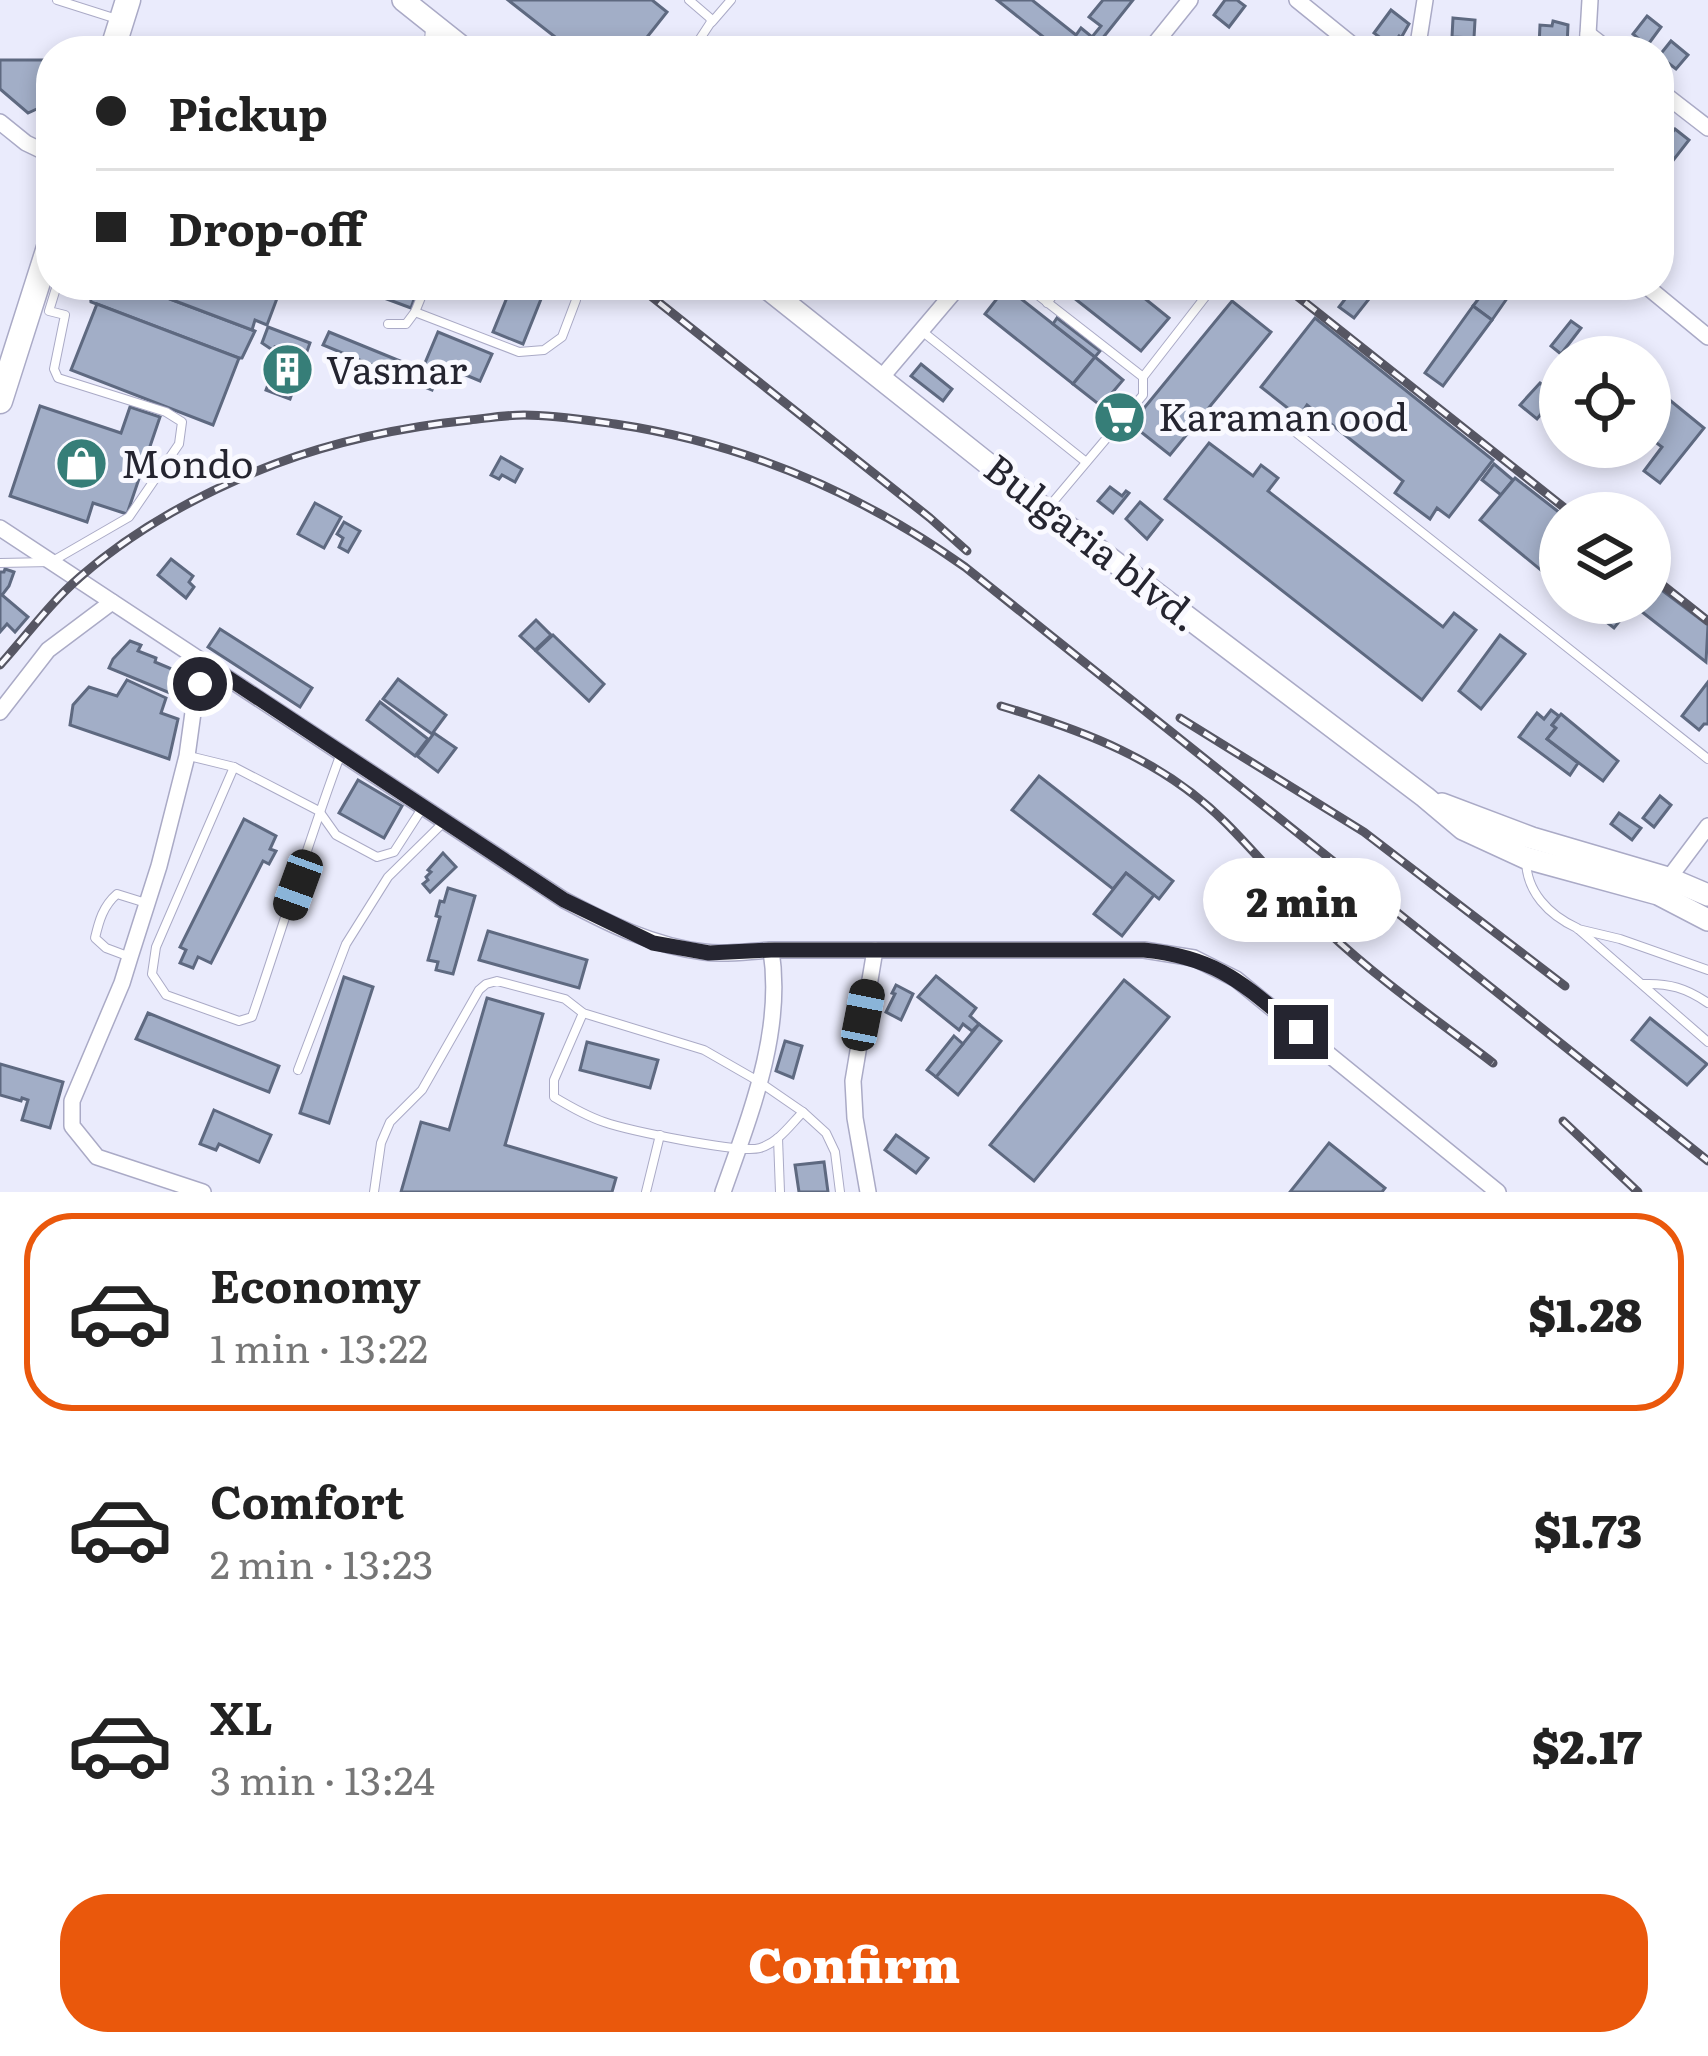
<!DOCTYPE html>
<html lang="en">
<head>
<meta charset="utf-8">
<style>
  :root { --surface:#fff; --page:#f6f6f6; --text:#222; --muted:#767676; --line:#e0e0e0; --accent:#ea580c }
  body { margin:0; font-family:Literata,serif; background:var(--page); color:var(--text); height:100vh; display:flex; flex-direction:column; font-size:45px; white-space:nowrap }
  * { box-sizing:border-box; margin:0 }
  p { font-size:39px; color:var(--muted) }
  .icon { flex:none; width:66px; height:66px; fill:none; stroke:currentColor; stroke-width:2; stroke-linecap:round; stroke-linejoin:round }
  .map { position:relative; height:1192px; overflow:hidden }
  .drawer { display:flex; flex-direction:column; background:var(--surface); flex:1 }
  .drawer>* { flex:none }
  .guide { position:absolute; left:36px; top:36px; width:1638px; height:264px; border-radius:48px; box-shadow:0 6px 18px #0003; display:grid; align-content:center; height:264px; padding:0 60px; background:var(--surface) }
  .buttons { position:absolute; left:1539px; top:336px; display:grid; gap:24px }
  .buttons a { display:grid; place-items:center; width:132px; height:132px; border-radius:50%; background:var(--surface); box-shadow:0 6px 18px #0003; font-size:60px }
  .end { position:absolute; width:54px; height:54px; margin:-27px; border:15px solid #252530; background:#fff; box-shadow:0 0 0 6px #fff }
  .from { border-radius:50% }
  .bubble { position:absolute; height:84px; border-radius:42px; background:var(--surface); box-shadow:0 6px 18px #0003; font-size:39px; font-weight:800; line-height:84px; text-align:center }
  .car { position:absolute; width:36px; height:72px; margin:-36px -18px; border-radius:15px; box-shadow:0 0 9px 3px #0007; background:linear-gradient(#222 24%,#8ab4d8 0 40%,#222 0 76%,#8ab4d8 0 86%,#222 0) }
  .guide b { display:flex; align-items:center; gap:42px; height:114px; font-size:45px }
  .guide b+b { border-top:3px solid var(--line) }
  .guide i { width:30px; height:30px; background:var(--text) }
  ul { padding:21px 0 0; list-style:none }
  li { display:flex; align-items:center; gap:36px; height:198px; margin:0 24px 18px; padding:0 36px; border:6px solid transparent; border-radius:48px }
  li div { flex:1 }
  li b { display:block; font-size:45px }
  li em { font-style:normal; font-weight:800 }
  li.active { border-color:var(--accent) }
  li>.icon { width:108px; height:108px; stroke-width:1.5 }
  .primary-button { display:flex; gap:24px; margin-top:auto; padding:24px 60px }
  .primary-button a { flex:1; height:138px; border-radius:48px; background:var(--accent); color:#fff; font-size:48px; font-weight:800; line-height:138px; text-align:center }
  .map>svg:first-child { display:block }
</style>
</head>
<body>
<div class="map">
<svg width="1708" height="1192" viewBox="0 0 1708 1192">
  <rect width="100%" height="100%" fill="#eaebfc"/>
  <g fill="#a2aec7" stroke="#5e6980" stroke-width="3">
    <polygon points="508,0 652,0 667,12 640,46 647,51 573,51"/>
    <polygon points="997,0 1032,0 1076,35 1081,28 1092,37 1101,26 1089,17 1103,0 1133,0 1094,49 1087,43 1081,51 1045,51 1051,43"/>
    <polygon points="1225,0 1237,0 1245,6 1229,27 1214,15"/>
    <polygon points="1391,10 1409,24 1401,38 1399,36 1391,46 1374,33"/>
    <polygon points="1647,16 1661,27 1647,46 1633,34"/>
    <polygon points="1453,18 1475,20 1474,38 1452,37"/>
    <polygon points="1553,21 1568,25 1567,47 1539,46 1540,25 1552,26"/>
    <polygon points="1671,41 1688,55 1676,69 1659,56"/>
    <polygon points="0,60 45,60 51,71 41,107 28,113 0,89"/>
    <polygon points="1675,129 1689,140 1668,167 1659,160 1659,149"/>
    <polygon points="89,285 133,285 255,331 242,358 239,358 91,302"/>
    <polygon points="133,285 282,285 267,325 255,320 252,330"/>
    <polygon points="349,285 419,285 411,308"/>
    <polygon points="512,285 535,285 545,289 523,344 493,332"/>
    <polygon points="1085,285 1128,285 1169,318 1141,351 1074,298"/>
    <polygon points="1356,285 1380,285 1354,318 1339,307"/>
    <polygon points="1489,285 1512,285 1515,287 1492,320 1473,306"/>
    <polygon points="1006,287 1095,357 1073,384 985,314"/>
    <polygon points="1232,301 1271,332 1170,455 1131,424"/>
    <polygon points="97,304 239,358 213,425 71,370"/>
    <polygon points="1473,306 1492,320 1443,386 1425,373"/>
    <polygon points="1057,318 1100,351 1095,357 1053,324"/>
    <polygon points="1315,318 1493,460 1449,517 1437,508 1430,519 1395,493 1403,481 1307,405 1299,417 1261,387"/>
    <polygon points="1571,321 1581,328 1561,354 1551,346"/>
    <polygon points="268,327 310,343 290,399 266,390 281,349 275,347 274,351 262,343"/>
    <polygon points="329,332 422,370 438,332 492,354 480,381 442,365 432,390 323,345"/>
    <polygon points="1095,357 1123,380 1101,406 1073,384"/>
    <polygon points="921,364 952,389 943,401 911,376"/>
    <polygon points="1540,383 1549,390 1544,397 1551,402 1537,419 1520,405"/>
    <polygon points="1650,384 1704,428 1660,483 1644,471 1662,447 1650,438"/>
    <polygon points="40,406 121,433 130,407 160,417 127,514 93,503 87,522 10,496"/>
    <polygon points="1209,443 1253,476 1261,465 1278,478 1268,491 1443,627 1454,613 1476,630 1422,700 1165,499"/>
    <polygon points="501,457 522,469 515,482 502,475 499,479 491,475"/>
    <polygon points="1494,464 1513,480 1501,495 1482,480"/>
    <polygon points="1515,478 1560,513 1560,591 1555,587 1558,584 1480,520"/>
    <polygon points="1110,487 1122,496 1126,491 1129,493 1113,513 1098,501"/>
    <polygon points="1140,502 1162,520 1147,539 1126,519"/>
    <polygon points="315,503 341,517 324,548 298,534"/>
    <polygon points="344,522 360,531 348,552 339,547 343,538 337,534"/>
    <polygon points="171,559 193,576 189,582 194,587 186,598 158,575"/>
    <polygon points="5,569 14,572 9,586 2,595 28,617 15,632 7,624 0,632 0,572 4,572"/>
    <polygon points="1655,585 1708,625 1706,662 1637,608 1641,603 1650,603 1650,591"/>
    <polygon points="1582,603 1634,603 1614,628"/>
    <polygon points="536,620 551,635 535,650 520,636"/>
    <polygon points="220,629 312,688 300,707 208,647"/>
    <polygon points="553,635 604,684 589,701 536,651"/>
    <polygon points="1500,635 1525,654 1481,709 1459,691"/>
    <polygon points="130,641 141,645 138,651 156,658 155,662 179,672 170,693 109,668 113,659"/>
    <polygon points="398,679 446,715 432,734 383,699"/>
    <polygon points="127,680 166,698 161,713 178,719 169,759 70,725 73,705 89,687 117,696"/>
    <polygon points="1708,682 1708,724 1704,724 1699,730 1682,716"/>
    <polygon points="380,702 428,739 415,756 367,720"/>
    <polygon points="1551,710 1559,716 1552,725 1556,728 1547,739 1578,763 1570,775 1519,737 1537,713 1544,719"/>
    <polygon points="1561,714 1618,761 1603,781 1547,739 1556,728 1552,725"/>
    <polygon points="434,733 456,748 438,772 417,756"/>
    <polygon points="1039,776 1173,881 1159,899 1126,873 1113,889 1012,810"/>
    <polygon points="358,780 402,806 384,838 339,813"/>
    <polygon points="1660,796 1671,805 1654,827 1643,818"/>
    <polygon points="1619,813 1641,828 1632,840 1611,824"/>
    <polygon points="244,819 276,836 270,849 276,851 269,864 263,861 211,963 198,957 193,968 180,963 186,950 180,947"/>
    <polygon points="443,853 456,867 430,892 423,884 428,880 426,877 431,872 428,870"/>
    <polygon points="1126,873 1154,895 1122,936 1094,914"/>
    <polygon points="448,888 475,896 453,974 436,970 438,962 428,960 440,917 436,916 440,901 444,902"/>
    <polygon points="488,931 587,960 579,988 479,960"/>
    <polygon points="936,976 976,1008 970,1016 979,1024 972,1031 963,1024 959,1030 918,997"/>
    <polygon points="344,977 373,987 329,1123 300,1113"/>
    <polygon points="1124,980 1169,1017 1034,1181 990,1145"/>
    <polygon points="896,985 913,994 901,1020 886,1012 895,994 892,993"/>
    <polygon points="487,998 543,1014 505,1145 616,1178 612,1192 401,1192 421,1122 449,1130"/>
    <polygon points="148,1013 279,1066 269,1092 136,1039"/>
    <polygon points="1650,1018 1707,1064 1687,1085 1632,1040"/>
    <polygon points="979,1024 1001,1041 958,1095 936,1077"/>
    <polygon points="954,1036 963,1044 936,1077 927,1070"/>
    <polygon points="785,1041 802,1046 793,1078 776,1071"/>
    <polygon points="587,1042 658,1060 650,1088 580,1070"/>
    <polygon points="0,1064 63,1082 50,1128 22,1120 28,1100 22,1098 21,1101 0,1095"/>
    <polygon points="214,1110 271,1135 259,1162 219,1144 216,1150 200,1144"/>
    <polygon points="896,1135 928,1158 916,1173 885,1150"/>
    <polygon points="1329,1143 1385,1188 1382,1192 1290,1192"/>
    <polygon points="824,1162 828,1192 799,1192 795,1165"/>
  </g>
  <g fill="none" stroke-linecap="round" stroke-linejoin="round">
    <defs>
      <g id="lane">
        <polyline points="57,0 120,20"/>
        <polyline points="689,0 710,18 711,22 692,51"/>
        <polyline points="712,22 731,0"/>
        <polyline points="428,51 430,29"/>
        <polyline points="1025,285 1143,377"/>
        <polyline points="1047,303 1061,285"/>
        <polyline points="415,312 519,352 544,350 562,337 576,300 576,285"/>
        <polyline points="388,324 406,324 415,312 426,285"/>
        <polyline points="923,332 1086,462"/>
        <polyline points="1279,419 1708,759"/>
        <polyline points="1047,509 1143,395 1143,377 1209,292 1211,285"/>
        <polyline points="0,563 51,562 129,517 179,444 182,422 166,412 58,378 54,369 65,315 49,311 57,285"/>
        <polyline points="189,756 234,767 319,811 336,835 377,857 394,852 423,807"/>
        <path d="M234,767L156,947L152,974L166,995L239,1021L252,1017C282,930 308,842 340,756"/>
        <path d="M1526,859C1526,892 1549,915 1577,928L1708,1042"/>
        <polyline points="1578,929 1620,939 1708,970"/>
        <path d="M130,957L106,948L95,938C99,921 103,906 117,894L146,903"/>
        <path d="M1643,984C1669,983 1686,988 1708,1003"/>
        <path d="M583,1013L554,1080V1097C569,1106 586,1116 604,1122C627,1130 740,1154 760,1148C779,1142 790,1125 803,1112"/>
        <polyline points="298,1070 346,944 388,877 444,822"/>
        <polyline points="778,1138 780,1192"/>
        <polyline points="374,1192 381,1143 390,1122 422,1090 479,990 486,984 497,981 565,999 583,1013 704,1050 758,1081 803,1112 826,1133 835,1152 840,1192"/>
        <polyline points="646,1192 660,1135"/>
      </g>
      <g id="street">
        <polyline points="1297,0 1360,51"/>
        <polyline points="1588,34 1610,51"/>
        <polyline points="1149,51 1190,0"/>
        <polyline points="1417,51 1425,0"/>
        <polyline points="1587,51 1590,0"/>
        <polyline points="1659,90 1708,128"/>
        <polyline points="0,122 26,143 51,155"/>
        <polyline points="1645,285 1708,337"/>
        <polyline points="881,378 960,285"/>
        <path d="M0,528L564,900C609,924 653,946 704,952C726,955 749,951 771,950H1144L1194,958L1236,979L1498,1192"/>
        <polyline points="0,712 48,650 112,602"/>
        <polyline points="1663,886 1708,826"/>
        <polyline points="203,1192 97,1157 72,1126 72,1101 122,983 130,957 159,866 187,756 195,698 210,666"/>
        <path d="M723,1192C750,1115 784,1032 771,950"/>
        <polyline points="868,1192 855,1118 853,1081 875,950"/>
      </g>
      <g id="secondary">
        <polyline points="403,0 467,51"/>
        <polyline points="763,285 1046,510 1425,797 1463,829 1526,858 1658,894 1708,920"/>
        <polyline points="1442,804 1532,838 1668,878 1708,895"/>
      </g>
      <g id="primary">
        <polyline points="112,51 128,0"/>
        <polyline points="0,401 51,241"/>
      </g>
    </defs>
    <use href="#lane" stroke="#aaaac6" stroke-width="10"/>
    <use href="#street" stroke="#aaaac6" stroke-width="18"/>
    <use href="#secondary" stroke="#aaaac6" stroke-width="24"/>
    <use href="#primary" stroke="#aaaac6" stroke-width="27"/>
    <use href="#lane" stroke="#fff" stroke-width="8"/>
    <use href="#street" stroke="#fff" stroke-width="15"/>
    <use href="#secondary" stroke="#fff" stroke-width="21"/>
    <use href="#primary" stroke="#fff" stroke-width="24"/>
    <defs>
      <g id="rail">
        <polyline points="637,285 930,518 967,551"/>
        <polyline points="1283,285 1571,513"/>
        <polyline points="1650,575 1708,621"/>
        <path d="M0,665C26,636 50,603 80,577C136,528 205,491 275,464C339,440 402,427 470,420C488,418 506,415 524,415C554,415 585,420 615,424C744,443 859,492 965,567L1708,1161"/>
        <path d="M1001,706C1085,731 1163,760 1226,823C1261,858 1292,897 1327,931C1378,979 1437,1020 1493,1063"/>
        <polyline points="1180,718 1364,832 1565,986"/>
        <polyline points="1563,1121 1638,1192"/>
      </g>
    </defs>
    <use href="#rail" stroke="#565663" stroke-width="9"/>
    <use href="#rail" stroke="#f9f9ff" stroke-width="4.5" stroke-dasharray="14" stroke-linecap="butt"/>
  </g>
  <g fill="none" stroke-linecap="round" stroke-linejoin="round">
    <path stroke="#252530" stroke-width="15" d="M200,684L210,666L564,900L653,943L709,953L771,950H1144C1220,958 1244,985 1301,1032"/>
  </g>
  <defs>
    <symbol id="building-disc" viewBox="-11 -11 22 22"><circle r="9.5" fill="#367e78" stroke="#f9f9ff"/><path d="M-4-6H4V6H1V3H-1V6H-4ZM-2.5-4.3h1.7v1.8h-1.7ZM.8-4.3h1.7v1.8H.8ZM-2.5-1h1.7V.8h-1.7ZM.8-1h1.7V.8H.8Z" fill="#fff"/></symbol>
    <symbol id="supermarket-disc" viewBox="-11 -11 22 22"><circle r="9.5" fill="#367e78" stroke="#f9f9ff"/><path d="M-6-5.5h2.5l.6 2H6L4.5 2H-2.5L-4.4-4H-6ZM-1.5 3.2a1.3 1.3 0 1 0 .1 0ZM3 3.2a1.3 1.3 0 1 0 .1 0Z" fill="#fff"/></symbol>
    <symbol id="shop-disc" viewBox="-11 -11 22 22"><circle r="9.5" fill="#367e78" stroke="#f9f9ff"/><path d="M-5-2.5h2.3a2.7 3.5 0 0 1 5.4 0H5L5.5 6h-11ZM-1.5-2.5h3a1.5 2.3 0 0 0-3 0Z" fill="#fff"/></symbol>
  </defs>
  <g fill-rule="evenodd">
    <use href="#building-disc" x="258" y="340" width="59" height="59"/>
    <use href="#supermarket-disc" x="1090" y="388" width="59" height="59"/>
    <use href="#shop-disc" x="52" y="434" width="59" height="59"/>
  </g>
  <g text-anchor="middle" stroke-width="10" stroke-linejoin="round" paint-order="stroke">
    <g font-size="39" fill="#252530" stroke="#f9f9ff" text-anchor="start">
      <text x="326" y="384">Vasmar</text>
      <text x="1158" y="431">Karaman ood</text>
      <text x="121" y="478">Mondo</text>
    </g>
    <g font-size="39" fill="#252530" stroke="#f9f9ff">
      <text transform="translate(1092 543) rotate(38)" y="14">Bulgaria blvd.</text>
    </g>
  </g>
</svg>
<div class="buttons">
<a><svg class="icon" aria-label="locate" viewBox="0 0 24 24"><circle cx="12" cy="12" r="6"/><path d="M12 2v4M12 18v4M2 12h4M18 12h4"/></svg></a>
<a><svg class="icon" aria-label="layers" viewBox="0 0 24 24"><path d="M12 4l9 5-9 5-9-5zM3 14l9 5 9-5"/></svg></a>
</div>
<i class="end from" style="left:200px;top:684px"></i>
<i class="end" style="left:1301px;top:1032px"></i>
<div class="bubble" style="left:1203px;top:858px;width:198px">2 min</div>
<i class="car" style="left:298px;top:885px;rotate:200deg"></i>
<i class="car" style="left:863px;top:1015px;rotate:11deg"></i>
<div class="guide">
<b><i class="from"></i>Pickup</b>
<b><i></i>Drop-off</b>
</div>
</div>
<section class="drawer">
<ul>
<li class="active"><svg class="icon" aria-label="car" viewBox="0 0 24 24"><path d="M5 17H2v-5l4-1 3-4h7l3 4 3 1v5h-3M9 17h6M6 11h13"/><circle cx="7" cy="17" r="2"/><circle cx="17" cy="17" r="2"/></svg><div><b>Economy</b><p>1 min · 13:22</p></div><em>$1.28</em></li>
<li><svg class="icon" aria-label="car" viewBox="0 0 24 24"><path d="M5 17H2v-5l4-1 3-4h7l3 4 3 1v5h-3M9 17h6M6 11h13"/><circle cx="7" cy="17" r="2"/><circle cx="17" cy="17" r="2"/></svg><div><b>Comfort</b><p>2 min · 13:23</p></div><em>$1.73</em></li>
<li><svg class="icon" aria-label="car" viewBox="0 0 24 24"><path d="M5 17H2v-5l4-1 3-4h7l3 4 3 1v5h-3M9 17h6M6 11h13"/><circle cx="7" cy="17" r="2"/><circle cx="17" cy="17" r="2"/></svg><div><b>XL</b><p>3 min · 13:24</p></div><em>$2.17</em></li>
</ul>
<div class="primary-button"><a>Confirm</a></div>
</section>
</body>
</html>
